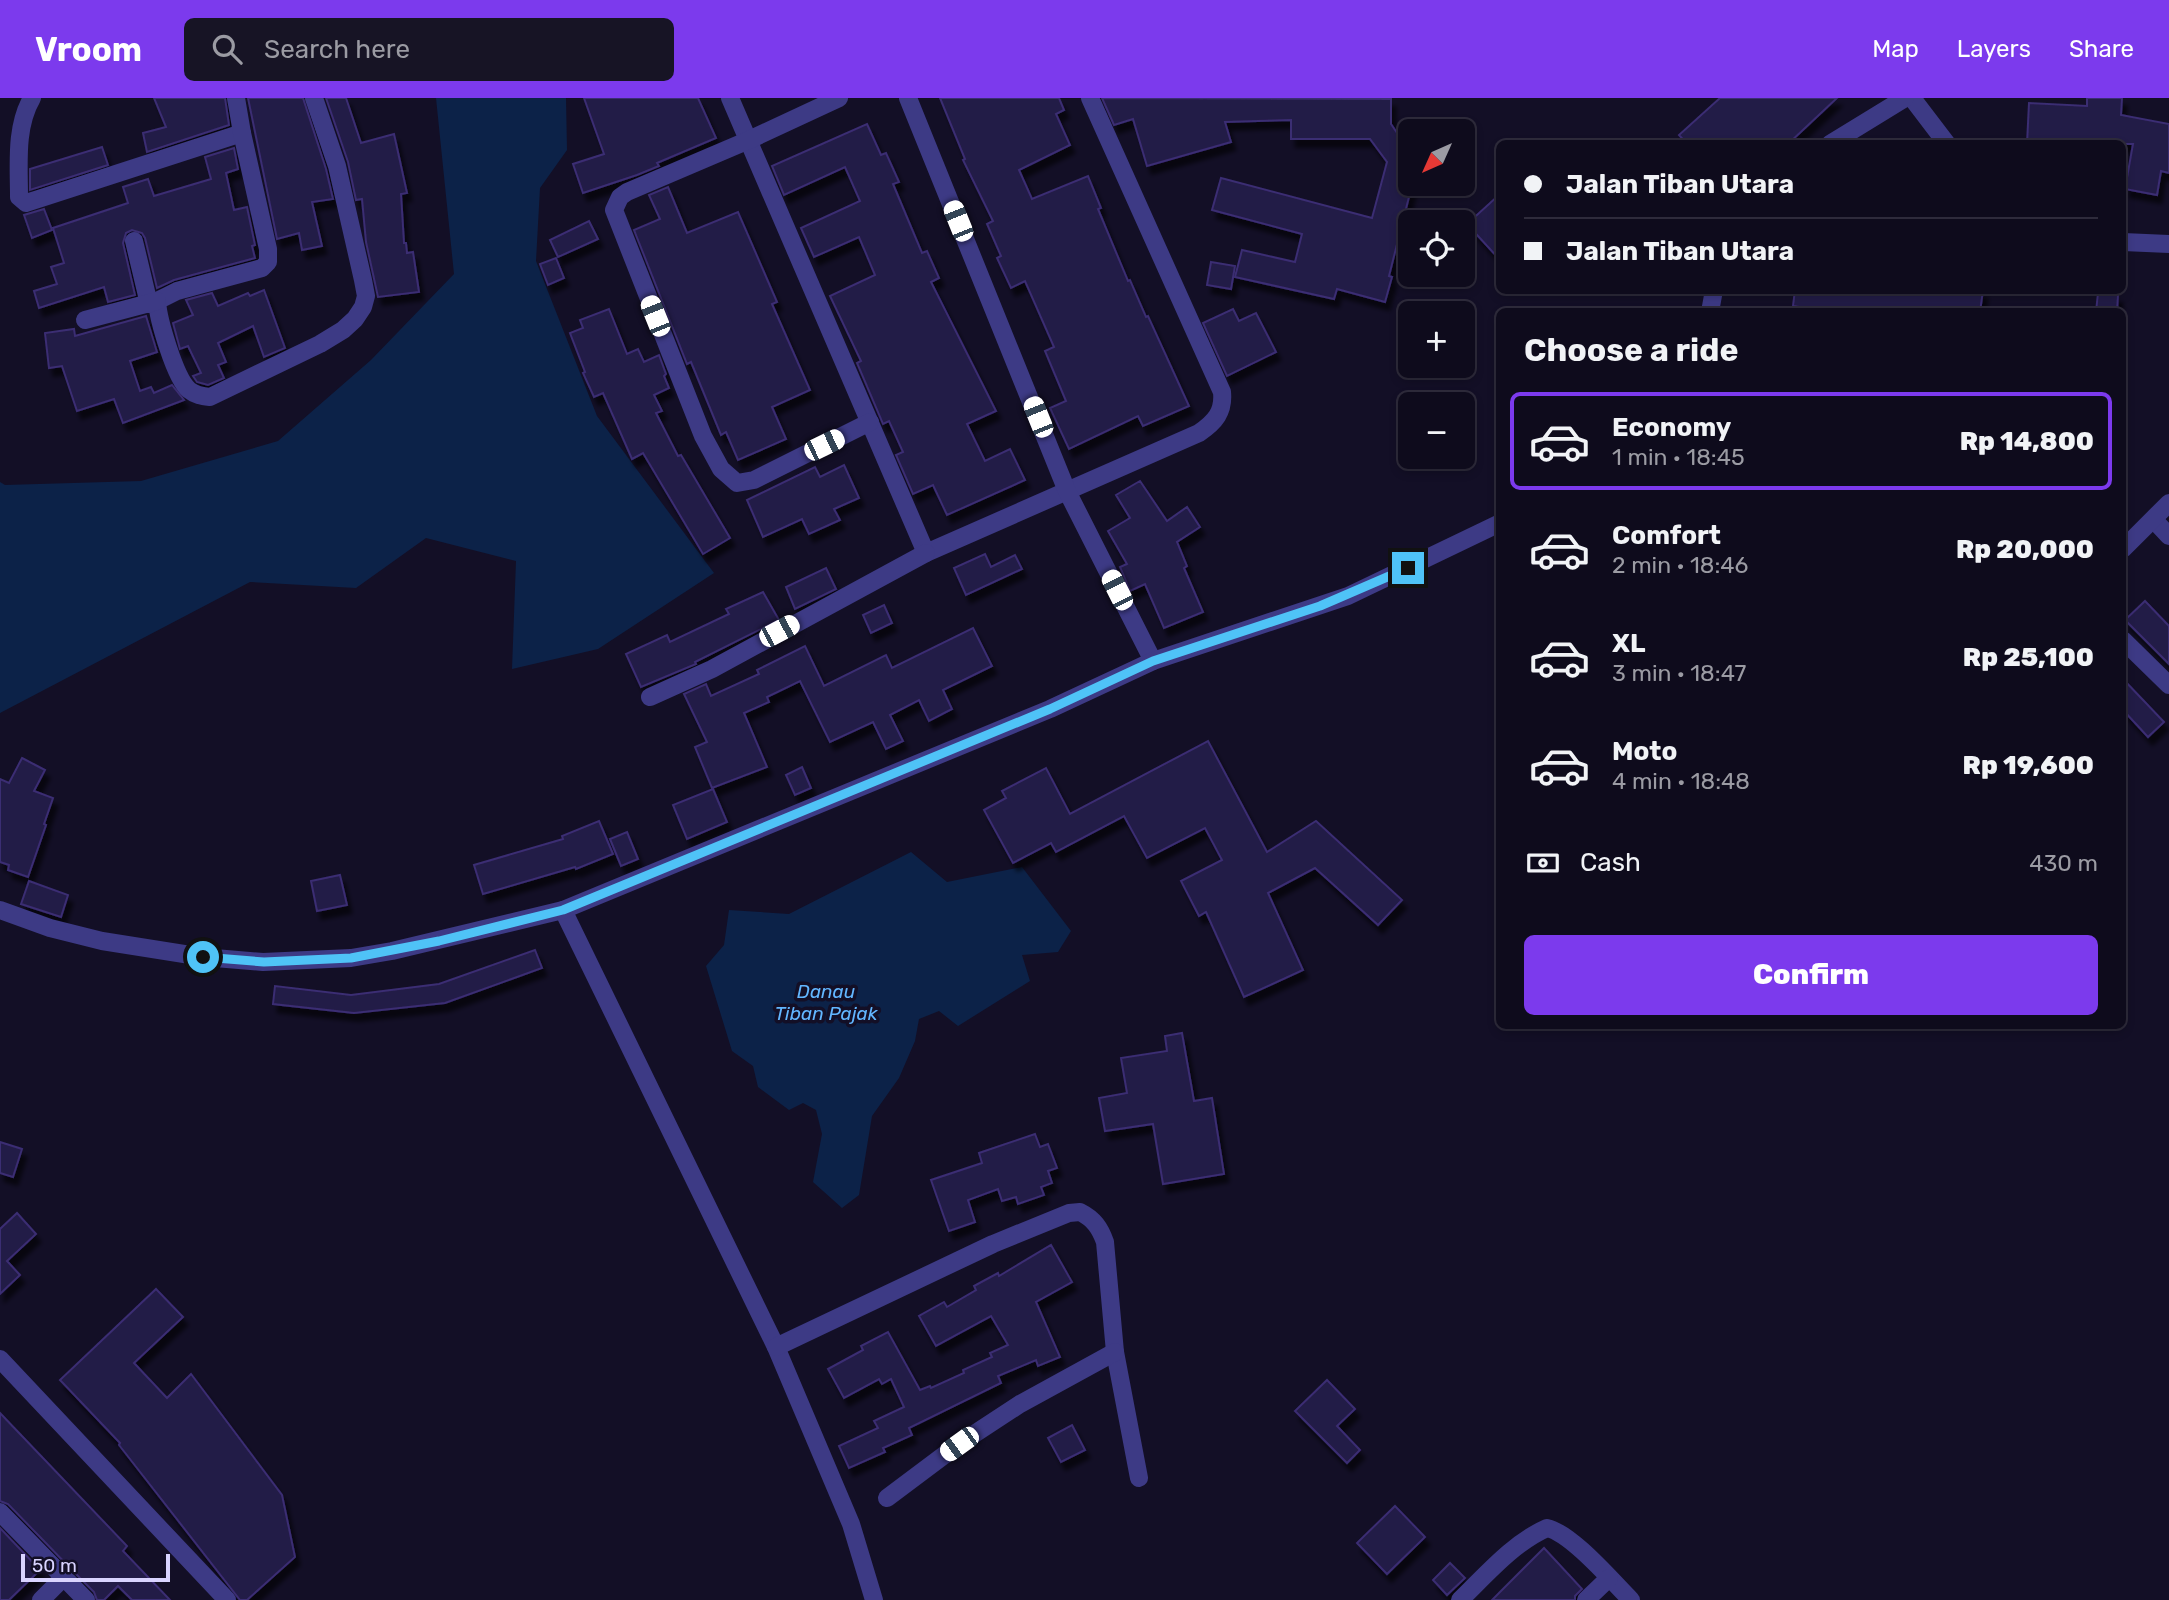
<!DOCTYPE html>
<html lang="en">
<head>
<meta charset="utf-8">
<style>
  :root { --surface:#0e0b1c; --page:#171425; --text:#f1f3f6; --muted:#9b9ba3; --line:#2e2b3b; --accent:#7c3aed }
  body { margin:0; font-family:Rubik,sans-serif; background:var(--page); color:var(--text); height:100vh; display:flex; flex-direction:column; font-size:26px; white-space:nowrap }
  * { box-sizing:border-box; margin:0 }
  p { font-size:23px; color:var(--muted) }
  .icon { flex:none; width:38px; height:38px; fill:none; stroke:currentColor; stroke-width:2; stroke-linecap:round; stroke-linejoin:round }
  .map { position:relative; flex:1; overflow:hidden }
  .drawer { position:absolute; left:1496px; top:210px; width:630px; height:721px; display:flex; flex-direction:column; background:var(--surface); border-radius:10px; box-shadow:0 4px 10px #0003,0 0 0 2px var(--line) }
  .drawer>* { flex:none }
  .hud { position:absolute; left:1496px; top:42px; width:630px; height:154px; border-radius:10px; box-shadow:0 4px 10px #0003,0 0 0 2px var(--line); display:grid; align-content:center; height:154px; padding:0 28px; background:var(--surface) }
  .needle { width:46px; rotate:225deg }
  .controls { position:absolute; left:1398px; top:21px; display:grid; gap:14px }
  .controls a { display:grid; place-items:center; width:77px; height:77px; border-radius:10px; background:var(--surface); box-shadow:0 4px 10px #0003,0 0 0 2px var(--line); font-size:35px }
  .scale { position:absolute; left:21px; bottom:18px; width:149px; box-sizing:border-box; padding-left:7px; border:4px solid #d9d4ff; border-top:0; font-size:19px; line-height:24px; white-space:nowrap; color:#d9d4ff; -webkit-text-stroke:5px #130f26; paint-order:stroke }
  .end { position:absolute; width:32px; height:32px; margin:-16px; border:9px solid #4fc3f7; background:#111; box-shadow:0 0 0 4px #111 }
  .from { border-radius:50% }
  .car { position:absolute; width:21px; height:42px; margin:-21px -10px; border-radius:9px; box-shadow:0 0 5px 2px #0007; background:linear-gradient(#fff 24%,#345 0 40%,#fff 0 76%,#345 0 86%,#fff 0) }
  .hud b { display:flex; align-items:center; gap:24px; height:66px; font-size:26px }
  .hud b+b { border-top:2px solid var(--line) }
  .hud i { width:18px; height:18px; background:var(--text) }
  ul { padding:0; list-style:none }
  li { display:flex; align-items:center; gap:21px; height:98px; margin:0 14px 10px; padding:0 14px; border:4px solid transparent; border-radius:10px }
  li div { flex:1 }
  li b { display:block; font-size:26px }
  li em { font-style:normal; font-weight:800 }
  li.selected { border-color:var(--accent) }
  li>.icon { width:63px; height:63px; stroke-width:1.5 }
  h2 { padding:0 28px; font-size:32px; line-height:84px }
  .pay { display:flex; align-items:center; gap:18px; height:77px; padding:0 28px; font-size:26px }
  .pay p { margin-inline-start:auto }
  .primary-button { display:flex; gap:14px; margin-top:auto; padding:14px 28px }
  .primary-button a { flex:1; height:80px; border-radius:10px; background:var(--accent); color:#fff; font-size:28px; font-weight:800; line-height:80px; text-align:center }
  header { display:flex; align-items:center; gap:42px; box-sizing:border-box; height:98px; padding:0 35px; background:var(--accent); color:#fff }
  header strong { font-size:33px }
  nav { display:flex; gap:38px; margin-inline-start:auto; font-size:24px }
  .search { width:490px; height:63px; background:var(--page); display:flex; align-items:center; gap:18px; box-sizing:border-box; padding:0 24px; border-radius:10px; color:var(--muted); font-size:26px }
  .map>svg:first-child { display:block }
</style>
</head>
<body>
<header>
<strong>Vroom</strong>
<div class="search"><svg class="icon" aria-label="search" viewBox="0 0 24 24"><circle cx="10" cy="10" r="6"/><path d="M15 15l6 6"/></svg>Search here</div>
<nav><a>Map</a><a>Layers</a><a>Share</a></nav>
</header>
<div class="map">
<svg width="2169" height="1502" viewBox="0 0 2169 1502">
  <defs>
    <filter id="shadow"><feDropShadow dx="4.5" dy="8" stdDeviation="2" flood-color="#0009"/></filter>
  </defs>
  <rect width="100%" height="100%" fill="#130f26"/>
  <g fill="#0c2248">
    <polygon points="436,0 566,0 567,52 540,90 536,163 597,318 714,475 598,551 512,571 516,463 426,440 356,490 250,484 0,615 0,384 5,387 141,383 278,343 371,262 454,176"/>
    <polygon points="911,754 947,784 1022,769 1071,833 1058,854 1022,857 1030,883 958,928 939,913 919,921 915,943 899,980 872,1018 859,1097 842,1110 813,1084 822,1036 816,1012 803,1005 789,1012 758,989 753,968 732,953 706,868 724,847 729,812 789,816"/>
  </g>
  <g fill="#241b47" stroke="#3b2d73" stroke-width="2" filter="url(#shadow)">
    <polygon points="154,0 225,0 229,27 147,54 143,35 166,29"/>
    <polygon points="248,0 303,0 326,71 333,101 312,104 322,148 302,152 299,135 277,141"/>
    <polygon points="326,0 346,0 361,45 394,36 407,95 401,96 404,145 406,145 407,155 413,154 419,194 378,199 366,144 362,101 356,102 348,64"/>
    <polygon points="584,0 698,0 716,40 657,65 659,68 637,77 583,95 573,66 604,56"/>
    <polygon points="940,0 1059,0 1064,12 1056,16 1070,47 1019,72 1032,101 1088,78 1101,110 1098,111 1128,183 1130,182 1146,219 1148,218 1189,308 1143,328 1138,318 1069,351 1050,310 1066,303 1045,253 1054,249 1025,183 1011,190 997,160 1001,158 987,126 993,123 963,62 965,61"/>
    <polygon points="1102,0 1391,1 1391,26 1410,54 1410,86 1412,87 1389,178 1392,179 1385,204 1337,191 1334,201 1235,179 1242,152 1295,164 1302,136 1212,112 1221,80 1372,120 1387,64 1370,41 1291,41 1291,22 1225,24 1231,44 1147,68 1133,21 1114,27"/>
    <polygon points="1720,0 1837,0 1788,46 1687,46 1679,37"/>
    <polygon points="2087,0 2122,0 2121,17 2169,26 2169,75 2161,73 2157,97 2125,91 2133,46 2027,46 2029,5 2087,8"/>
    <polygon points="867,26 881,57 886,55 899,84 893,86 922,155 927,153 939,180 931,184 996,313 967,326 985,363 1010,351 1025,382 947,417 933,387 913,396 896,357 903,354 889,323 883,326 857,265 861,263 830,198 875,177 859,139 814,159 801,130 860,103 845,69 784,97 772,68"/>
    <polygon points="102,49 108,67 30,92 30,71"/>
    <polygon points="234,50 238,71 226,75 234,112 247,109 255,147 252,148 255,160 174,182 157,190 145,140 142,135 132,132 126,135 123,145 135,197 108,204 104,189 39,210 34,193 57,186 51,169 64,165 53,130 128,105 123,89 148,81 154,98 211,81 205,59"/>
    <polygon points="668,89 687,135 738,114 777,204 772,206 810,292 772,309 786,341 738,362 726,334 721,337 691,264 687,266 634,132 660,121 649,97"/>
    <polygon points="1500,96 1500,162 1467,126"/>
    <polygon points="44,111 52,132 32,140 24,117"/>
    <polygon points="589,123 598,141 558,159 550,142"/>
    <polygon points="556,160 564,180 548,187 540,166"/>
    <polygon points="1211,164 1235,168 1231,191 1207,187"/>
    <polygon points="264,192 285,250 264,259 253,228 218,245 226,264 218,267 224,280 208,287 197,284 193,278 201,275 188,248 180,251 173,225 193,217 186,202 212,195 218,208 248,195 250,198"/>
    <polygon points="1795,192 1983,192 1980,214 1830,214 1793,208"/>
    <polygon points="2098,195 2118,197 2117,214 2096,214"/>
    <polygon points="609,211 627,256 638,251 644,264 659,257 666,276 664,278 669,290 654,297 662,313 656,315 678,358 681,357 730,440 703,456 643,355 632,361 603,295 594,299 583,275 585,274 570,235 583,230 580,222"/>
    <polygon points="1233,211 1239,223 1256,215 1276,254 1227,278 1203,225"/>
    <polygon points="146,218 157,254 130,263 140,293 151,289 154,295 172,287 184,302 123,325 114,301 77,313 62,268 49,270 45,235 74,231 75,238"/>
    <polygon points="844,367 859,400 834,411 840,422 809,436 802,421 763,439 747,402 815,369 820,379"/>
    <polygon points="1140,383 1167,423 1187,409 1200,429 1177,444 1187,468 1184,470 1203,514 1164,530 1145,486 1130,493 1120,469 1127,466 1108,433 1130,420 1116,397"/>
    <polygon points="985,456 991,469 1015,457 1022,471 966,497 954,470"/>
    <polygon points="826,470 836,491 795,511 786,489"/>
    <polygon points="763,494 779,522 695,564 696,566 641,589 626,556 667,537 670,544 729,516 726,511"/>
    <polygon points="2145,503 2169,528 2169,566 2125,522"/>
    <polygon points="884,507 892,525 871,535 863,517"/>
    <polygon points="973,530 992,568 943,592 952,611 929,623 919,602 890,617 903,643 886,651 873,624 830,644 800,583 767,599 769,604 744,615 767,669 712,690 695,649 707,644 684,596 706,586 711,598 759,576 757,572 805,548 824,588 886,557 892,570"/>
    <polygon points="2123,581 2164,624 2148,639 2123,612"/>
    <polygon points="1208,643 1267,754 1316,723 1402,802 1378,827 1315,770 1268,795 1303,872 1244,899 1206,814 1199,818 1181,783 1222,762 1205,730 1147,760 1124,718 1056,754 1051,745 1013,765 984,712 1006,700 1002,693 1046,670 1070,716"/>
    <polygon points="22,660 45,672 34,693 53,700 44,726 46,727 28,779 8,772 9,767 0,764 0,681 9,685"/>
    <polygon points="802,669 811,690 795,697 786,677"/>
    <polygon points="713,691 727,724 687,741 673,707"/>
    <polygon points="599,723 613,756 576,771 575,769 483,796 474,767 563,741 562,738"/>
    <polygon points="627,734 638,761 621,768 610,741"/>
    <polygon points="340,777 347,807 317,813 311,783"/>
    <polygon points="29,783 68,797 61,819 21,806"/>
    <polygon points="535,852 542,870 445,905 354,915 273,906 275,888 351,897 439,886"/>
    <polygon points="1182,935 1194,1003 1212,1000 1224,1076 1163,1086 1153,1026 1105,1033 1099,1000 1127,995 1121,960 1167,953 1165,938"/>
    <polygon points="1035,1036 1040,1049 1048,1046 1057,1070 1048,1073 1052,1085 1041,1089 1044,1097 1018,1106 1016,1099 1002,1103 998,1091 968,1102 975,1124 949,1133 931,1082 982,1065 979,1055"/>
    <polygon points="0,1044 22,1051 13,1079 0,1075"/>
    <polygon points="17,1115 36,1136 7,1163 20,1177 0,1196 0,1131"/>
    <polygon points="1051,1147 1072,1184 1036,1204 1060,1259 1038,1268 1036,1262 998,1278 1001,1285 909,1330 912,1337 883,1350 885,1354 849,1370 839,1348 878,1330 874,1323 904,1309 891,1281 882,1286 879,1281 844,1300 828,1271 863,1252 861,1248 888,1234 920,1292 930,1288 931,1290 964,1275 963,1272 992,1259 990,1255 1008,1247 991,1218 936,1248 919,1218 944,1204 947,1209 976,1192 974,1188 998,1175 999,1178"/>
    <polygon points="156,1191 183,1219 134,1265 167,1300 191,1276 282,1397 295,1459 247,1502 240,1502 119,1347 120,1345 60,1282"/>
    <polygon points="1327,1282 1355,1311 1337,1328 1360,1352 1347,1365 1295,1313"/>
    <polygon points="0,1315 127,1448 123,1453 170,1502 132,1502 118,1488 104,1502 97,1502 94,1494 72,1472 8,1406 0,1403"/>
    <polygon points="1072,1327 1085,1352 1061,1364 1048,1340"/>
    <polygon points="1395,1408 1425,1439 1387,1476 1357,1445"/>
    <polygon points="0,1430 40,1472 9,1502 0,1502"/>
    <polygon points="1544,1450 1582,1491 1575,1498 1575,1502 1492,1502"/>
    <polygon points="1450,1465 1465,1480 1447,1497 1433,1482"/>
  </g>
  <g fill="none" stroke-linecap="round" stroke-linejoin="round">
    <g stroke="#3d3a85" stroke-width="18">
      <path d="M32,0C15,29 19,67 19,99L26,105L242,35"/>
      <path d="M236,0L242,35L268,151V164L262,170L177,193L157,203C158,221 175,280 189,292C195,297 202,298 210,299L320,246L343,232L355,221L363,209L366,198L363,182L337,68L314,0"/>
      <path d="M730,0L926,455L1199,335C1215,324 1224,314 1222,294L1090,0"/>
      <polyline points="839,0 749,42 627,94 620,99 614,112 703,338 721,371 737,385 754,382 870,324"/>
      <polyline points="908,0 1067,393 1153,563"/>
      <polyline points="134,143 149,206"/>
      <polyline points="85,222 157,203"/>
      <polyline points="2154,422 2169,438"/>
      <polyline points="2123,451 2169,405"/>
      <polyline points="2123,542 2169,587"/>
      <polyline points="650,599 712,571 926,455"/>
      <polyline points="563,812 776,1249 851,1426 874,1502"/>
      <path d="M776,1249L993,1146L1069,1115L1080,1114C1094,1121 1100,1130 1105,1144L1115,1254L1139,1380"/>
      <polyline points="0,1261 227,1502"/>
      <polyline points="887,1400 959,1346 1020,1306 1115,1254"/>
      <polyline points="0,1414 86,1502"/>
      <polyline points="41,1502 64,1479"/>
      <path d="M1460,1502C1486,1477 1513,1445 1547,1430C1571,1435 1612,1483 1631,1502"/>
      <polyline points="1586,1502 1609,1480"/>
    </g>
    <g stroke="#3d3a85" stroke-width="18">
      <polyline points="1912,0 1947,46"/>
      <polyline points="1830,46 1905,0"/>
      <polyline points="2123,144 2169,146"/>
      <polyline points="1710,214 1714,192"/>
      <polyline points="0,812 50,830 102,843 203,859 263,864 351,860 392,853 563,812 1050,611 1153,563 1348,498 1500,425"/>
    </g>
  </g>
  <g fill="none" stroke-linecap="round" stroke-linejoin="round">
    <polyline stroke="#4fc3f7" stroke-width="9" points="203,859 264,864 351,860 439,843 563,812 1050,611 1153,563 1320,508 1408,470"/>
  </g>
  <g text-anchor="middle" stroke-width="7" stroke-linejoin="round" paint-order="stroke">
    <g font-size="19" font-style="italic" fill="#62b6ff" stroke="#130f26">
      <text x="826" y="900">Danau<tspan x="826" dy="22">Tiban Pajak</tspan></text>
    </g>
  </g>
</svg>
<div class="controls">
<a><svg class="needle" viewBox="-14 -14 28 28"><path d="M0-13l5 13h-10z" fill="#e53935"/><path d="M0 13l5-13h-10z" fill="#9b9ba3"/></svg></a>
<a><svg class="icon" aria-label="locate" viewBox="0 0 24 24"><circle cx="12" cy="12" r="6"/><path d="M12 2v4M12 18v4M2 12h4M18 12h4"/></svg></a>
<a>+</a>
<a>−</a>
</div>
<div class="scale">50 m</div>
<i class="end from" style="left:203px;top:859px"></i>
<i class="end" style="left:1408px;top:470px"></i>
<i class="car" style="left:958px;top:123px;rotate:338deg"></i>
<i class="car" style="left:655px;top:218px;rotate:338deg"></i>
<i class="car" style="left:1038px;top:319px;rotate:338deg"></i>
<i class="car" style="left:824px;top:347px;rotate:64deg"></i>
<i class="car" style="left:1117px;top:492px;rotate:333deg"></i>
<i class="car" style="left:779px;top:533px;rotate:62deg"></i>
<i class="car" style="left:959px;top:1346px;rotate:234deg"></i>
<div class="hud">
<b><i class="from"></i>Jalan Tiban Utara</b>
<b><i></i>Jalan Tiban Utara</b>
</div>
<section class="drawer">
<h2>Choose a ride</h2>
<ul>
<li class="selected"><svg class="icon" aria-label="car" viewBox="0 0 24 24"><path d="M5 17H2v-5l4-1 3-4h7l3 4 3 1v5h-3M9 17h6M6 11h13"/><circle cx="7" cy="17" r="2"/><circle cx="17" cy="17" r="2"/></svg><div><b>Economy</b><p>1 min · 18:45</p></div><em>Rp 14,800</em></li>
<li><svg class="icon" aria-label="car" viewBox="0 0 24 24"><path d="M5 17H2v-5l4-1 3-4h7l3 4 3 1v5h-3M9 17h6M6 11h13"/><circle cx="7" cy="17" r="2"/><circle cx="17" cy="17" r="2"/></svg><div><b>Comfort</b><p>2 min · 18:46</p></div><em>Rp 20,000</em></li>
<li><svg class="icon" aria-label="car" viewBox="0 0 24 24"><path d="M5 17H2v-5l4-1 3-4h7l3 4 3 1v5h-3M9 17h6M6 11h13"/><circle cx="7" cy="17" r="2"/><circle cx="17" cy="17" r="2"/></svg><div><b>XL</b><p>3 min · 18:47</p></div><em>Rp 25,100</em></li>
<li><svg class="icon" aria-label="car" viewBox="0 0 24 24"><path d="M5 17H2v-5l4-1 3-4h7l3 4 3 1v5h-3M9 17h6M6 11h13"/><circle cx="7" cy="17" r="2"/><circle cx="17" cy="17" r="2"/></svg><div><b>Moto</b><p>4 min · 18:48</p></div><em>Rp 19,600</em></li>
</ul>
<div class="pay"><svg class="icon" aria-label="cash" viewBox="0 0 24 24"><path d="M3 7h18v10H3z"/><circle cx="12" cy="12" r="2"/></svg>Cash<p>430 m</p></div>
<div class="primary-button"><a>Confirm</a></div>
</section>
</div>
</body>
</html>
